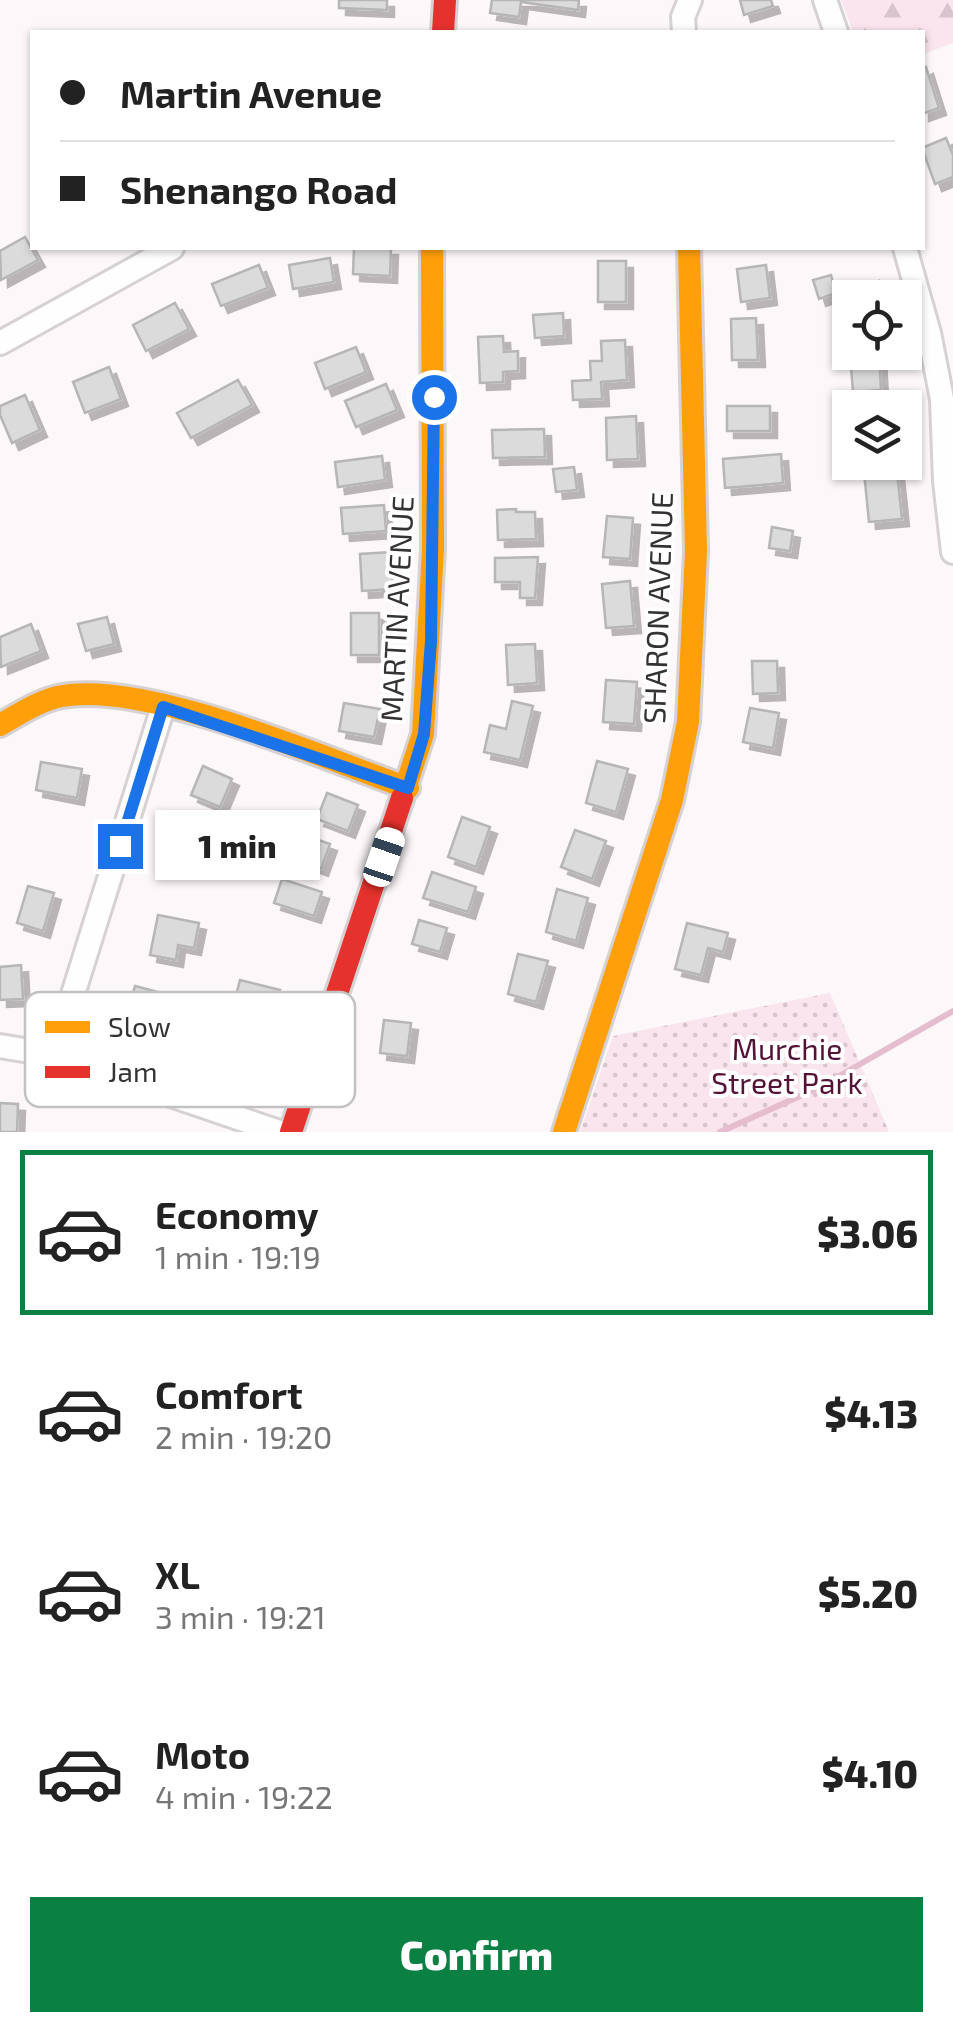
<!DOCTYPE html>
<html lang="en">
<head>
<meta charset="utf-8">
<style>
  :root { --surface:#fff; --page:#f6f6f6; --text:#222; --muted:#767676; --line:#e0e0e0; --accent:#0b8043 }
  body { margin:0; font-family:"Exo 2",sans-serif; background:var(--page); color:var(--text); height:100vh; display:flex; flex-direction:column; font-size:38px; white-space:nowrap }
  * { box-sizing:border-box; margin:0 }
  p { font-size:32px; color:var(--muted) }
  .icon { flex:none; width:55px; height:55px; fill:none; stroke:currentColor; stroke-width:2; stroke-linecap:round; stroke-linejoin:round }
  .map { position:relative; height:1132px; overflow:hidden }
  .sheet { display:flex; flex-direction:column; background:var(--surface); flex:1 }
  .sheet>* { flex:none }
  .banner { position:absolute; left:30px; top:30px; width:895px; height:220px; border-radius:0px; box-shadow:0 2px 8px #0004; display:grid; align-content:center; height:220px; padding:0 30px; background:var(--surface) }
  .tools { position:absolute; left:832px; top:280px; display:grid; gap:20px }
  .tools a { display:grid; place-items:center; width:90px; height:90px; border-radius:0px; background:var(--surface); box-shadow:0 2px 8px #0004; font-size:50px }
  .end { position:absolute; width:45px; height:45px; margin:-22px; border:12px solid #1a73e8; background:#fff; box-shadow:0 0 0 5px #fff }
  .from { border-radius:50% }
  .bubble { position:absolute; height:70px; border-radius:0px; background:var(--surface); box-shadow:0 2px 8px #0004; font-size:32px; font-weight:800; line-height:70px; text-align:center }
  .car { position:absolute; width:30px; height:60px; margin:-30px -15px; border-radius:12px; box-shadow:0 0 8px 2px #0007; background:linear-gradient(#fff 24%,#345 0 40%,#fff 0 76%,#345 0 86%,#fff 0) }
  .banner b { display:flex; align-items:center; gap:35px; height:95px; font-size:38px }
  .banner b+b { border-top:2px solid var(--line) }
  .banner i { width:25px; height:25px; background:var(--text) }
  ul { padding:18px 0 0; list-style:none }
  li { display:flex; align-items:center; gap:30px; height:165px; margin:0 20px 15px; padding:0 10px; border:5px solid transparent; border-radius:0px }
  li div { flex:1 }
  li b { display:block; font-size:38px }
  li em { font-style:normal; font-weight:800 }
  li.on { border-color:var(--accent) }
  li>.icon { width:90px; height:90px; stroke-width:1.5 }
  .cta { display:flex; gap:20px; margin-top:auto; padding:20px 30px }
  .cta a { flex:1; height:115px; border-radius:0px; background:var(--accent); color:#fff; font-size:40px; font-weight:800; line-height:115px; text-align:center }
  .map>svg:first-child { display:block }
</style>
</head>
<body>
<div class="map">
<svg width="953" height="1132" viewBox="0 0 953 1132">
  <defs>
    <pattern id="forest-firs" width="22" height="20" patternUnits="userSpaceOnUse" patternTransform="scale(2.5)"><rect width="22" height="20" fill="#fae4ed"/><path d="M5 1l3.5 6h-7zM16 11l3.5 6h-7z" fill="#d7c4cc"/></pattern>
    <pattern id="park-dots" width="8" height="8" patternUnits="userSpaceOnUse" patternTransform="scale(2.5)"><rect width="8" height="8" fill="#fae4ed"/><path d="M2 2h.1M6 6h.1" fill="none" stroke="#d7c4cc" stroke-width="1.8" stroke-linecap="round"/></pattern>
    <filter id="shadow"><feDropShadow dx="7" dy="7" stdDeviation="0" flood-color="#0004"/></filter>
  </defs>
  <rect width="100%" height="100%" fill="#fcf7f9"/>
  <polygon fill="url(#forest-firs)" points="841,0 953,0 953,43 923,54 922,32 853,32"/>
  <polygon fill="url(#park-dots)" points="830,993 889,1132 580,1132 613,1036"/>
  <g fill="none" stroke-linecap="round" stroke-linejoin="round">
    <polyline stroke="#e6bdce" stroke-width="6" points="720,1132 820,1087 953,1011"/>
  </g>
  <g fill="#dcdbdb" stroke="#b6b6b5" stroke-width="2.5" filter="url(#shadow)">
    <polygon points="339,0 387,0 387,10 339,8"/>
    <polygon points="492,0 579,0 578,10 521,2 519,17 490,13"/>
    <polygon points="740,0 771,0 773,6 744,15"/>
    <polygon points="926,67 939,108 922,114 922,69"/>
    <polygon points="946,138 953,155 953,177 935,184 922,148"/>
    <polygon points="25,237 38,260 1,280 0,251"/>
    <polygon points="354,248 391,248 390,276 353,274"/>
    <polygon points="330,258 334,282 293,289 289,265"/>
    <rect x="598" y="261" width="28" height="41"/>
    <polygon points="259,265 268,288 221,306 212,284"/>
    <polygon points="766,265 770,298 741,302 737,269"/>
    <polygon points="831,275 836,293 819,299 813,280"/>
    <polygon points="879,281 885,298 850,298 850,317 841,320 833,300"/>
    <polygon points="175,303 189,329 146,351 133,325"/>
    <polygon points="563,313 564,336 535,338 533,315"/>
    <polygon points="756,318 758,360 732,360 731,319"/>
    <polygon points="503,336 504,352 518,351 518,371 503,372 503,382 480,383 478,337"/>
    <polygon points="625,340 627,380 601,382 602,399 573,400 572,381 591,380 590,361 602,361 601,341"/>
    <polygon points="356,347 366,372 325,389 315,363"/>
    <polygon points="879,352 881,390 853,392 850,354"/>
    <polygon points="109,367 121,399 85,413 73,382"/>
    <polygon points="238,380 252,405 191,438 177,413"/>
    <polygon points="386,384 397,410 356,427 345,401"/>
    <polygon points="25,395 40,430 12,443 0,415 0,406"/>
    <rect x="727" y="406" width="43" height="25"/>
    <polygon points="636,416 638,459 607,460 606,418"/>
    <polygon points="544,429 545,457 493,458 492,430"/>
    <polygon points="781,454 783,483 725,488 723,459"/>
    <polygon points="382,456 385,480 338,487 335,462"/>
    <polygon points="863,462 896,462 902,519 869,522"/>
    <polygon points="574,467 577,490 556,492 553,469"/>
    <polygon points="384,505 386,531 343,534 341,508"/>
    <polygon points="516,509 516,512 535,512 536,539 498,540 497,510"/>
    <polygon points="607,516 633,518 630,559 603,557"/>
    <polygon points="772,527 793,531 790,551 769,548"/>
    <polygon points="391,552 393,589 362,591 360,554"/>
    <polygon points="538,557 535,598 520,598 520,582 495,582 495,558"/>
    <polygon points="630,581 634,626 606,628 602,584"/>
    <rect x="351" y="613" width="28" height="42"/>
    <polygon points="107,617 114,644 86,651 78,624"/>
    <polygon points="31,624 41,651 1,667 0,637"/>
    <polygon points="535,644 537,683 508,685 506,645"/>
    <polygon points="752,661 777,661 778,693 753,694"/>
    <polygon points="606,680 637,682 634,724 603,722"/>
    <polygon points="512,701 533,706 520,760 484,752 490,725 506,729"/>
    <polygon points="344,703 380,709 374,737 339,731"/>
    <polygon points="750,708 779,713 773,748 743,742"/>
    <polygon points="597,761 628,769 616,812 586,803"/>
    <polygon points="41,762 82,769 77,798 36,790"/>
    <polygon points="203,766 232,779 220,807 191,795"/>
    <polygon points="327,793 358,805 348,831 317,819"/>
    <polygon points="462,817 490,827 476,867 448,857"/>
    <polygon points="575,830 606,841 592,879 561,867"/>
    <polygon points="293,831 330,844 321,869 284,855"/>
    <polygon points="432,872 476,887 468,912 423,898"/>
    <polygon points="282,879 322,892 314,916 274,903"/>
    <polygon points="28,886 54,893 43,931 17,923"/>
    <polygon points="557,889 588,898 576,941 546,932"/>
    <polygon points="158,915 199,923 194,948 178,945 176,960 150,955"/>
    <polygon points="419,920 447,928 440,952 412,944"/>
    <polygon points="687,923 728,933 723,952 708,948 701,975 675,969"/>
    <polygon points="518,954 548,961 536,1002 508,994"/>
    <polygon points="21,965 23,999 0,1000 0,967"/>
    <polygon points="240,980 280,990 273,1017 233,1007"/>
    <polygon points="135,986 169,995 155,1045 121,1035"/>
    <polygon points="384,1020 411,1023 407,1056 380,1053"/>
    <polygon points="0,1103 18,1104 17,1132 0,1132"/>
  </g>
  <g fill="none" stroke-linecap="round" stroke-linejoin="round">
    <defs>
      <g id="street">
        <polyline points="825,0 836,32"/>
        <polyline points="684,32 683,17 690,0"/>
        <polyline points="905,248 929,333 942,399 945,481 953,552"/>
        <polyline points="0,343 172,248"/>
        <polyline points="0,1046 54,1055 279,1132"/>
        <polyline points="54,1055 163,707"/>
      </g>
      <g id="slow">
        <path d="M0,725C19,714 40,700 62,696C148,681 324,758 408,788"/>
        <polyline points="402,798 423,734 433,549 432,248"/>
        <polyline points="564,1132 672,800 688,722 696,551 689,248"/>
      </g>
      <g id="jam">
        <polyline points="443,32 445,0"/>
        <polyline points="291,1132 402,798"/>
      </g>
    </defs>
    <use href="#street" stroke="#d6d2d4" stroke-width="28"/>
    <use href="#slow" stroke="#d6d2d4" stroke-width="28"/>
    <use href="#jam" stroke="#d6d2d4" stroke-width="28"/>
    <use href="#street" stroke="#fffefe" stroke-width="22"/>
    <use href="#slow" stroke="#ff9f0a" stroke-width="22"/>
    <use href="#jam" stroke="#e5322d" stroke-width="22"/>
  </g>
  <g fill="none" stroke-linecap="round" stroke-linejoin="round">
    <polyline stroke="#1a73e8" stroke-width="12" points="120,846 163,707 408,788 424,734 431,641 434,397"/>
  </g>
  <g text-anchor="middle" stroke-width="8" stroke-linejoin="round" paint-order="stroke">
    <g font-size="30" fill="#353233" stroke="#fff">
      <text transform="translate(659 608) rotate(-88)" y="10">SHARON AVENUE</text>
      <text transform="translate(398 609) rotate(-87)" y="10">MARTIN AVENUE</text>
    </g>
    <g font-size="30" fill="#531236" stroke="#fff">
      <text x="787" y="1060">Murchie<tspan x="787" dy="34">Street Park</tspan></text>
    </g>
  </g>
  <rect x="25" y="992" width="330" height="115" rx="15" fill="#fff" stroke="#c2c2c2" stroke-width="2.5"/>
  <rect x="45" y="1021" width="45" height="12" fill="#ff9f0a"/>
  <rect x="45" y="1066" width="45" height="12" fill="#e5322d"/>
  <g font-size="28" fill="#353233">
    <text x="108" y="1037">Slow</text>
    <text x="108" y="1082">Jam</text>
  </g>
</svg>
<div class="tools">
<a><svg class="icon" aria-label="locate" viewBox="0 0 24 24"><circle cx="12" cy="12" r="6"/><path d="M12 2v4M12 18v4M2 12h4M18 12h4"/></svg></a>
<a><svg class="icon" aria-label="layers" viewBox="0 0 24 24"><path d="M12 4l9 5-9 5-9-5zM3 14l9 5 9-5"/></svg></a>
</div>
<i class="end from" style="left:434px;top:397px"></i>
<i class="end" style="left:120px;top:846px"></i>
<div class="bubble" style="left:155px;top:810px;width:165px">1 min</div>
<i class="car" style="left:384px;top:857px;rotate:19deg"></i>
<div class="banner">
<b><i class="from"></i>Martin Avenue</b>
<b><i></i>Shenango Road</b>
</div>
</div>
<section class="sheet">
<ul>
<li class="on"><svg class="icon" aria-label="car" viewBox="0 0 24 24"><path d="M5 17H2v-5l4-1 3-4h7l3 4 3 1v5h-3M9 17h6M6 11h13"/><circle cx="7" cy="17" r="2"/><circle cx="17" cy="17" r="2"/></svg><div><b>Economy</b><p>1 min · 19:19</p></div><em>$3.06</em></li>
<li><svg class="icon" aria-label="car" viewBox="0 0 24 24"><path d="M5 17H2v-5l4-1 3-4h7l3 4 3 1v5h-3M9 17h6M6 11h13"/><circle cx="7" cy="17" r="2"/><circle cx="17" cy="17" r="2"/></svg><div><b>Comfort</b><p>2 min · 19:20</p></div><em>$4.13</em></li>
<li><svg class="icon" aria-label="car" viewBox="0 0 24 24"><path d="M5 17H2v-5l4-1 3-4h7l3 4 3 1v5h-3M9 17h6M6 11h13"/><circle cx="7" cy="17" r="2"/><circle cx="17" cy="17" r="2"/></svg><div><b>XL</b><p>3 min · 19:21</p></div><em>$5.20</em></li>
<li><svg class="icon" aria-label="car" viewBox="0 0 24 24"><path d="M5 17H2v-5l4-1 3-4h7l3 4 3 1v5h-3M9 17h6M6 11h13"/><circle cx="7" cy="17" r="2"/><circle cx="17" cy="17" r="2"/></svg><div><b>Moto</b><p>4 min · 19:22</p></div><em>$4.10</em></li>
</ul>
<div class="cta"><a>Confirm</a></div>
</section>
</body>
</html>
